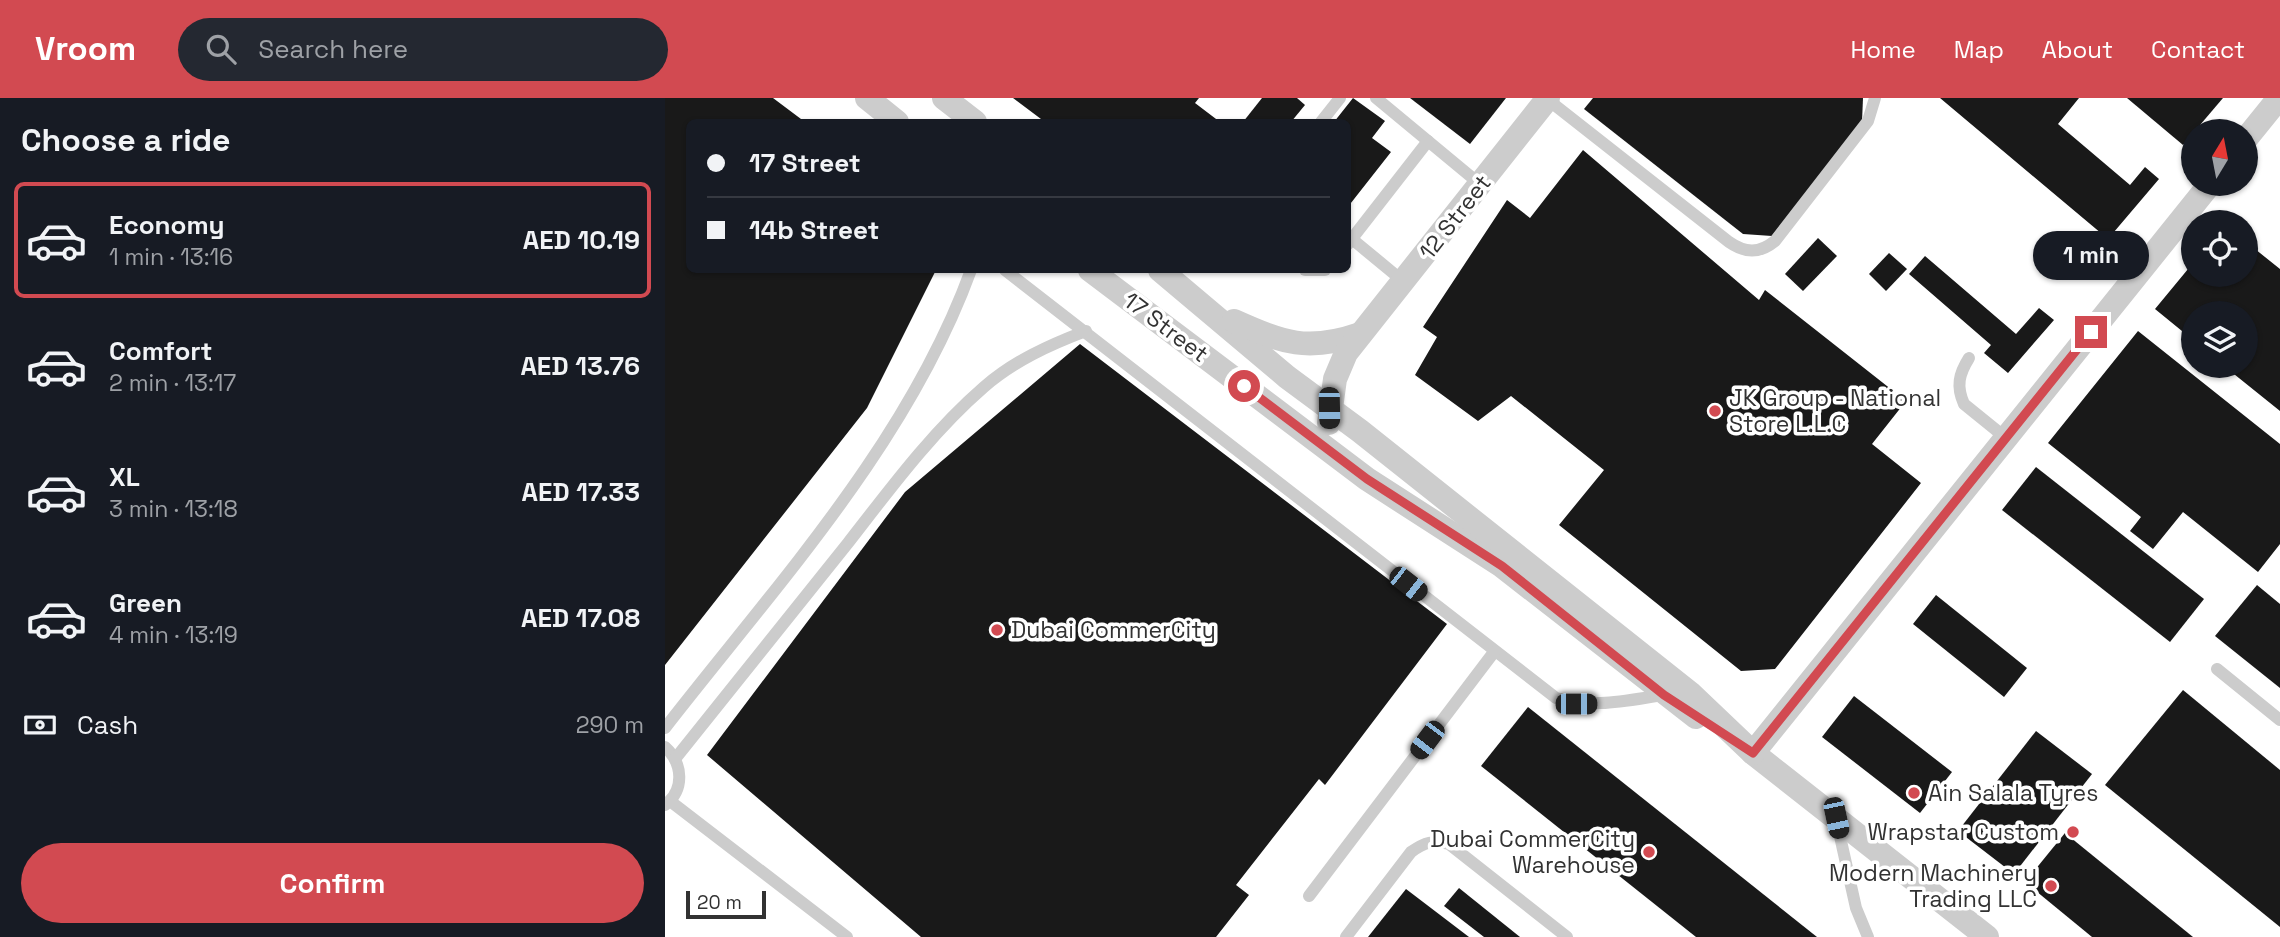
<!DOCTYPE html>
<html lang="en">
<head>
<meta charset="utf-8">
<style>
  :root { --surface:#171b24; --page:#242831; --text:#f1f3f6; --muted:#9ea1a6; --line:#363941; --accent:#d24a51 }
  body { margin:0; font-family:"Space Grotesk",sans-serif; background:var(--page); color:var(--text); height:100vh; display:flex; flex-direction:column; font-size:26px; white-space:nowrap }
  * { box-sizing:border-box; margin:0 }
  p { font-size:23px; color:var(--muted) }
  .icon { flex:none; width:38px; height:38px; fill:none; stroke:currentColor; stroke-width:2; stroke-linecap:round; stroke-linejoin:round }
  .map { position:relative; flex:1; overflow:hidden }
  .side { display:flex; flex-direction:column; background:var(--surface); width:665px }
  .side>* { flex:none }
  .hud { position:absolute; left:21px; top:21px; width:665px; height:154px; border-radius:10px; box-shadow:0 2px 5px #0004; display:grid; align-content:center; height:154px; padding:0 21px; background:var(--surface) }
  .needle { width:46px; rotate:10deg }
  .buttons { position:absolute; left:1516px; top:21px; display:grid; gap:14px }
  .buttons a { display:grid; place-items:center; width:77px; height:77px; border-radius:50%; background:var(--surface); box-shadow:0 2px 5px #0004; font-size:35px }
  .scale { position:absolute; left:21px; bottom:18px; width:80px; box-sizing:border-box; padding-left:7px; border:4px solid #323232; border-top:0; font-size:19px; line-height:24px; white-space:nowrap; color:#323232; -webkit-text-stroke:5px #fff; paint-order:stroke }
  .end { position:absolute; width:32px; height:32px; margin:-16px; border:9px solid #d24a51; background:#fff; box-shadow:0 0 0 4px #fff }
  .from { border-radius:50% }
  .bubble { position:absolute; height:49px; border-radius:24px; background:var(--surface); box-shadow:0 2px 5px #0004; font-size:23px; font-weight:700; line-height:49px; text-align:center }
  .car { position:absolute; width:21px; height:42px; margin:-21px -10px; border-radius:9px; box-shadow:0 0 5px 2px #0007; background:linear-gradient(#222 24%,#8ab4d8 0 40%,#222 0 76%,#8ab4d8 0 86%,#222 0) }
  .hud b { display:flex; align-items:center; gap:24px; height:66px; font-size:26px }
  .hud b+b { border-top:2px solid var(--line) }
  .hud i { width:18px; height:18px; background:var(--text) }
  ul { padding:0; list-style:none }
  li { display:flex; align-items:center; gap:21px; height:116px; margin:0 14px 10px; padding:0 7px; border:4px solid transparent; border-radius:10px }
  li div { flex:1 }
  li b { display:block; font-size:26px }
  li em { font-style:normal; font-weight:700 }
  li.selected { border-color:var(--accent) }
  li>.icon { width:63px; height:63px; stroke-width:1.5 }
  h2 { padding:0 21px; font-size:32px; line-height:84px }
  .pay { display:flex; align-items:center; gap:18px; height:77px; padding:0 21px; font-size:26px }
  .pay p { margin-inline-start:auto }
  .primary-button { display:flex; gap:14px; margin-top:auto; padding:14px 21px }
  .primary-button a { flex:1; height:80px; border-radius:42px; background:var(--accent); color:#fff; font-size:28px; font-weight:700; line-height:80px; text-align:center }
  header { display:flex; align-items:center; gap:42px; box-sizing:border-box; height:98px; padding:0 35px; background:var(--accent); color:#fff }
  header strong { font-size:33px }
  nav { display:flex; gap:38px; margin-inline-start:auto; font-size:24px }
  .search { width:490px; height:63px; background:var(--page); display:flex; align-items:center; gap:18px; box-sizing:border-box; padding:0 24px; border-radius:38px; color:var(--muted); font-size:26px }
  main { display:flex; flex:1; min-height:0 }
  .map>svg:first-child { display:block }
</style>
</head>
<body>
<header>
<strong>Vroom</strong>
<div class="search"><svg class="icon" aria-label="search" viewBox="0 0 24 24"><circle cx="10" cy="10" r="6"/><path d="M15 15l6 6"/></svg>Search here</div>
<nav><a>Home</a><a>Map</a><a>About</a><a>Contact</a></nav>
</header>
<main>
<section class="side">
<h2>Choose a ride</h2>
<ul>
<li class="selected"><svg class="icon" aria-label="car" viewBox="0 0 24 24"><path d="M5 17H2v-5l4-1 3-4h7l3 4 3 1v5h-3M9 17h6M6 11h13"/><circle cx="7" cy="17" r="2"/><circle cx="17" cy="17" r="2"/></svg><div><b>Economy</b><p>1 min · 13:16</p></div><em>AED 10.19</em></li>
<li><svg class="icon" aria-label="car" viewBox="0 0 24 24"><path d="M5 17H2v-5l4-1 3-4h7l3 4 3 1v5h-3M9 17h6M6 11h13"/><circle cx="7" cy="17" r="2"/><circle cx="17" cy="17" r="2"/></svg><div><b>Comfort</b><p>2 min · 13:17</p></div><em>AED 13.76</em></li>
<li><svg class="icon" aria-label="car" viewBox="0 0 24 24"><path d="M5 17H2v-5l4-1 3-4h7l3 4 3 1v5h-3M9 17h6M6 11h13"/><circle cx="7" cy="17" r="2"/><circle cx="17" cy="17" r="2"/></svg><div><b>XL</b><p>3 min · 13:18</p></div><em>AED 17.33</em></li>
<li><svg class="icon" aria-label="car" viewBox="0 0 24 24"><path d="M5 17H2v-5l4-1 3-4h7l3 4 3 1v5h-3M9 17h6M6 11h13"/><circle cx="7" cy="17" r="2"/><circle cx="17" cy="17" r="2"/></svg><div><b>Green</b><p>4 min · 13:19</p></div><em>AED 17.08</em></li>
</ul>
<div class="pay"><svg class="icon" aria-label="cash" viewBox="0 0 24 24"><path d="M3 7h18v10H3z"/><circle cx="12" cy="12" r="2"/></svg>Cash<p>290 m</p></div>
<div class="primary-button"><a>Confirm</a></div>
</section>
<div class="map">
<svg width="1615" height="839" viewBox="0 0 1615 839">
  <rect width="100%" height="100%" fill="#fff"/>
  <g fill="#191919">
    <polygon points="0,0 108,0 140,24 24,24 24,172 271,172 202,310 0,567"/>
    <polygon points="348,0 534,0 530,5 555,24 380,24"/>
    <polygon points="597,0 632,0 640,7 626,24 578,24"/>
    <polygon points="688,0 720,23 707,40 726,54 682,110 682,24 669,24"/>
    <polygon points="745,0 841,0 805,46"/>
    <polygon points="928,0 1198,0 1197,24 1107,138 1078,136 919,11"/>
    <polygon points="1275,0 1414,0 1393,26 1465,87 1480,69 1494,81 1443,141"/>
    <polygon points="1462,0 1558,0 1518,47"/>
    <polygon points="918,52 1094,202 1100,192 1241,303 1207,346 1256,385 1110,571 1076,573 894,427 939,372 846,298 813,323 750,277 772,239 758,229 842,102 865,120"/>
    <polygon points="1153,140 1172,158 1138,193 1120,176"/>
    <polygon points="1580,143 1615,171 1615,313 1559,268 1580,268 1580,215 1528,215 1528,242 1490,211 1528,165 1528,177 1580,177"/>
    <polygon points="1224,155 1242,171 1221,193 1204,176"/>
    <polygon points="1260,158 1351,236 1374,210 1389,222 1343,275 1319,255 1326,247 1244,176"/>
    <polygon points="1473,233 1615,346 1615,446 1593,474 1518,414 1488,451 1465,433 1476,419 1383,345"/>
    <polygon points="415,246 782,526 660,687 654,681 571,787 584,797 551,839 256,839 42,657 240,394"/>
    <polygon points="1371,369 1539,501 1505,544 1337,412"/>
    <polygon points="1592,487 1615,506 1615,590 1550,538"/>
    <polygon points="1271,497 1362,570 1339,599 1248,526"/>
    <polygon points="1518,592 1615,672 1615,829 1440,687"/>
    <polygon points="1189,598 1287,674 1255,715 1157,639"/>
    <polygon points="863,609 1152,839 1031,839 816,668"/>
    <polygon points="1371,633 1427,676 1349,776 1293,733"/>
    <polygon points="1400,735 1528,839 1427,839 1360,784"/>
    <polygon points="794,790 855,839 819,839 779,808"/>
    <polygon points="741,791 804,839 703,839"/>
  </g>
  <g fill="none" stroke-linecap="round" stroke-linejoin="round">
    <g stroke="#ccc" stroke-width="12">
      <polyline points="711,0 816,87"/>
      <path d="M882,1L1064,144C1080,155 1094,156 1110,143L1203,23L1210,0"/>
      <polyline points="656,24 675,0"/>
      <polyline points="687,141 739,184"/>
      <polyline points="682,147 763,43"/>
      <path d="M340,172L891,600C927,611 963,602 999,597"/>
      <polyline points="640,172 660,172"/>
      <path d="M1304,260C1294,276 1291,288 1299,306L1341,340"/>
      <polyline points="1552,571 1615,622"/>
      <path d="M0,630C112,486 243,345 306,172"/>
      <path d="M0,649C18,665 20,692 0,707"/>
      <path d="M10,661C68,589 125,517 183,445C225,391 267,334 319,289C349,263 384,247 421,233"/>
      <polyline points="5,703 182,839"/>
      <polyline points="1172,725 1191,810 1203,839"/>
      <polyline points="644,798 829,554"/>
      <path d="M681,839L746,754C760,744 768,742 784,746L902,839"/>
    </g>
    <g stroke="#ccc" stroke-width="24">
      <polyline points="202,0 232,24"/>
      <polyline points="279,0 310,24"/>
      <polyline points="1580,42 1614,0"/>
      <polyline points="425,172 702,381 837,468 1031,619"/>
      <polyline points="495,172 622,279 695,333 1026,596 1088,655 1322,839"/>
      <path d="M569,223C618,245 643,254 695,236"/>
      <polyline points="664,325 670,281 681,255 883,0"/>
      <polyline points="1088,655 1545,86"/>
    </g>
  </g>
  <g fill="none" stroke-linecap="round" stroke-linejoin="round">
    <polyline stroke="#d24a51" stroke-width="9" points="579,288 702,381 837,468 999,597 1088,655 1426,234"/>
  </g>
  <g fill="#d24a51" stroke="#fff" stroke-width="2.5">
    <circle cx="1050" cy="313" r="7"/>
    <circle cx="332" cy="532" r="7"/>
    <circle cx="1249" cy="695" r="7"/>
    <circle cx="1408" cy="734" r="7"/>
    <circle cx="984" cy="754" r="7"/>
    <circle cx="1386" cy="788" r="7"/>
  </g>
  <g text-anchor="middle" stroke-width="7" stroke-linejoin="round" paint-order="stroke">
    <g font-size="23" fill="#323232" stroke="#fff">
      <text transform="translate(790 119) rotate(-52)" y="8">12 Street</text>
      <text transform="translate(501 229) rotate(37)" y="8">17 Street</text>
    </g>
    <g font-size="23" fill="#323232" stroke="#fff" text-anchor="start">
      <text x="1064" y="308">JK Group - National<tspan x="1064" dy="26">Store L.L.C</tspan></text>
      <text x="346" y="540">Dubai CommerCity</text>
      <text x="1263" y="703">Ain Salala Tyres</text>
      <text x="1394" y="742" text-anchor="end">Wrapstar Custom</text>
      <text x="970" y="749" text-anchor="end">Dubai CommerCity<tspan x="970" dy="26">Warehouse</tspan></text>
      <text x="1372" y="783" text-anchor="end">Modern Machinery<tspan x="1372" dy="26">Trading LLC</tspan></text>
    </g>
  </g>
</svg>
<div class="buttons">
<a><svg class="needle" viewBox="-14 -14 28 28"><path d="M0-13l5 13h-10z" fill="#e53935"/><path d="M0 13l5-13h-10z" fill="#9ea1a6"/></svg></a>
<a><svg class="icon" aria-label="locate" viewBox="0 0 24 24"><circle cx="12" cy="12" r="6"/><path d="M12 2v4M12 18v4M2 12h4M18 12h4"/></svg></a>
<a><svg class="icon" aria-label="layers" viewBox="0 0 24 24"><path d="M12 4l9 5-9 5-9-5zM3 14l9 5 9-5"/></svg></a>
</div>
<div class="scale">20 m</div>
<i class="end from" style="left:579px;top:288px"></i>
<i class="end" style="left:1426px;top:234px"></i>
<div class="bubble" style="left:1368px;top:133px;width:116px">1 min</div>
<i class="car" style="left:664px;top:310px;rotate:179deg"></i>
<i class="car" style="left:743px;top:486px;rotate:128deg"></i>
<i class="car" style="left:911px;top:606px;rotate:90deg"></i>
<i class="car" style="left:762px;top:642px;rotate:217deg"></i>
<i class="car" style="left:1171px;top:720px;rotate:168deg"></i>
<div class="hud">
<b><i class="from"></i>17 Street</b>
<b><i></i>14b Street</b>
</div>
</div>
</main>
</body>
</html>
